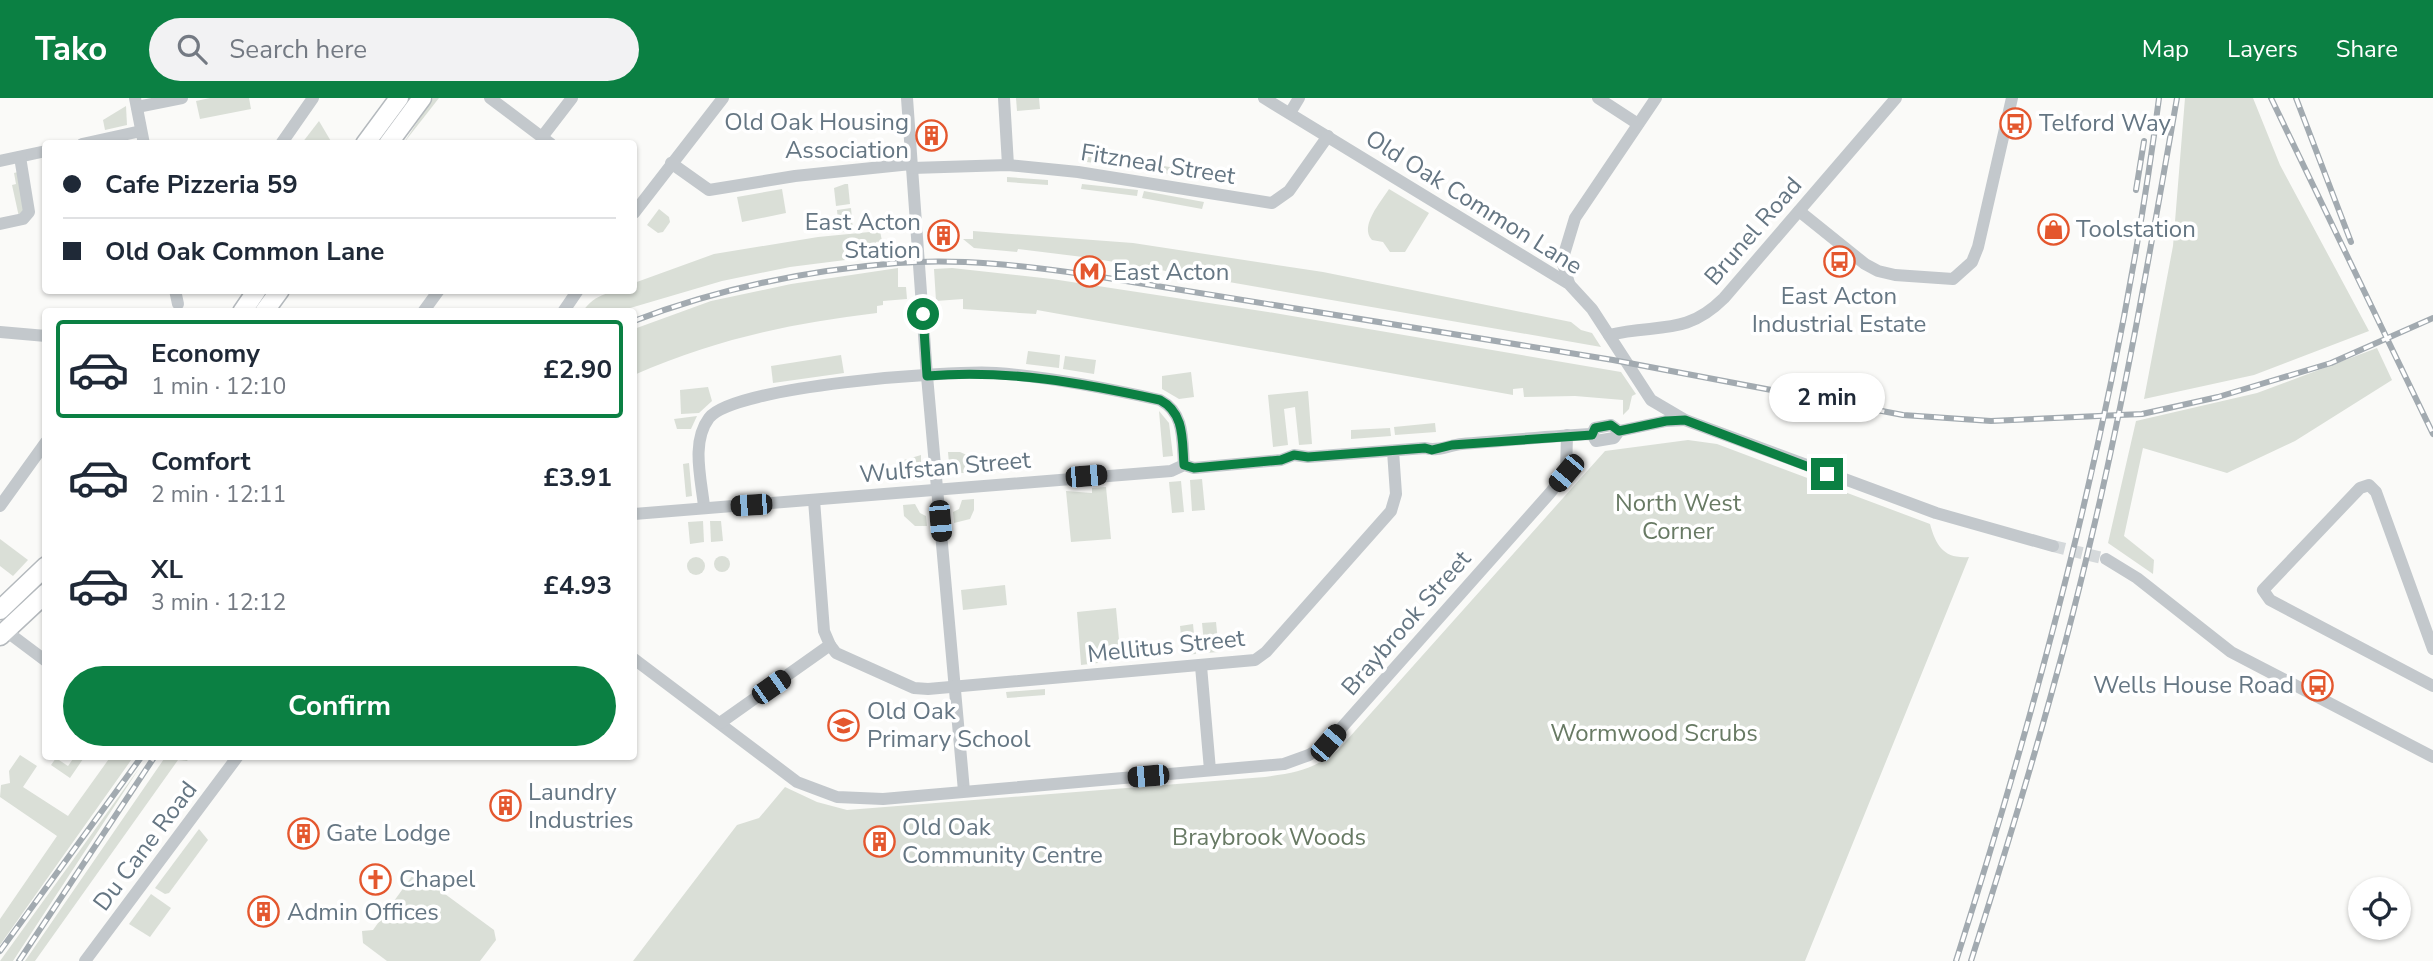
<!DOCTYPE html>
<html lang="en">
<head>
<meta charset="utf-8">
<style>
  :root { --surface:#fff; --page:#f2f2f3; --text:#1f2937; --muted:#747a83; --line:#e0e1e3; --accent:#0b8043 }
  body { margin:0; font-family:"Nunito Sans",sans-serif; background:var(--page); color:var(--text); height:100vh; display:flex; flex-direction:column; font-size:26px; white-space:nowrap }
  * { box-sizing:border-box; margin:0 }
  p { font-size:23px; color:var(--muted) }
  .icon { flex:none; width:38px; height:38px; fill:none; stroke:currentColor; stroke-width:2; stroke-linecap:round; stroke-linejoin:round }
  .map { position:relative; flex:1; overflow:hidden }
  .details { position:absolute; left:42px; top:210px; width:595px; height:452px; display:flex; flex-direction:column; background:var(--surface); border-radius:7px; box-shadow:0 2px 5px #0004 }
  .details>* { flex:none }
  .guide { position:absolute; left:42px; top:42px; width:595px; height:154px; border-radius:7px; box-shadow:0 2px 5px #0004; display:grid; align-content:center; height:154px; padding:0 21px; background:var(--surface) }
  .tools { position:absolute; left:2348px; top:779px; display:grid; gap:14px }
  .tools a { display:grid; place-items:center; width:63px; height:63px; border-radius:50%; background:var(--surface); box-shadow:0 2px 5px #0004; font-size:35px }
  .end { position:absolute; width:32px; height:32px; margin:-16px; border:9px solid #0b8043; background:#fff; box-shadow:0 0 0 4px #fff }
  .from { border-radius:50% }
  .bubble { position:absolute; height:49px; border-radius:24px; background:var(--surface); box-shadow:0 2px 5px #0004; font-size:23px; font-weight:700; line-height:49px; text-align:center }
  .car { position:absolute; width:21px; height:42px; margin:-21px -10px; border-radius:9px; box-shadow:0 0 5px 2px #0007; background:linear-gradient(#222 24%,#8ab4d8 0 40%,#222 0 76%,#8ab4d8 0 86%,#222 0) }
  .guide b { display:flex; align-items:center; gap:24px; height:66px; font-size:26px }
  .guide b+b { border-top:2px solid var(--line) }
  .guide i { width:18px; height:18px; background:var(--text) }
  ul { padding:12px 0 0; list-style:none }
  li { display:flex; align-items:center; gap:21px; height:98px; margin:0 14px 10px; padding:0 7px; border:4px solid transparent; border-radius:7px }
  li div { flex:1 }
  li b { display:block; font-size:26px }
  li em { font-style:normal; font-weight:700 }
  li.current { border-color:var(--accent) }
  li>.icon { width:63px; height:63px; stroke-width:1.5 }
  .cta { display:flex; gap:14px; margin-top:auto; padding:14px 21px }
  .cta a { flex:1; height:80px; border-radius:42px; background:var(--accent); color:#fff; font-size:28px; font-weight:700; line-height:80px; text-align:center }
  header { display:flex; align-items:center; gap:42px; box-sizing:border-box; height:98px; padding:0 35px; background:var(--accent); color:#fff }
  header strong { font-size:33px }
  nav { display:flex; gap:38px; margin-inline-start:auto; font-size:24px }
  .search { width:490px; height:63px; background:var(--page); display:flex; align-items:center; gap:18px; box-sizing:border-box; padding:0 24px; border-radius:38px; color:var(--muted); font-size:26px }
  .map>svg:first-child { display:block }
</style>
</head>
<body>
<header>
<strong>Tako</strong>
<div class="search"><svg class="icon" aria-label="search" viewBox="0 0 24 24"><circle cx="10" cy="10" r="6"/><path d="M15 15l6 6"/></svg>Search here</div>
<nav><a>Map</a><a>Layers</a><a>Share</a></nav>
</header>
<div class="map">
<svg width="2433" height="863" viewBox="0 0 2433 863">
  <rect width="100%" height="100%" fill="#fafaf8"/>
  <g fill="#dadfd7">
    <polygon points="210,0 249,0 251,11 200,21 196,3"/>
    <polygon points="433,0 439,0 403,46"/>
    <polygon points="1016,0 1039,0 1040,11 1017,13"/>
    <polygon points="2185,0 2253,0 2280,67 2369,233 2254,277 2144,301 2173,148"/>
    <polygon points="126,8 127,27 105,32 103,22"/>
    <polygon points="319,23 332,45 302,45"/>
    <polygon points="1088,57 1142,65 1141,71 1087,64"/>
    <polygon points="1148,65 1207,76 1206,82 1147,72"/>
    <polygon points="18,74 26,108 19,119 12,87 16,86 14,75"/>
    <polygon points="1007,79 1048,82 1048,87 1007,84"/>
    <polygon points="845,86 848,86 850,106 836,108 834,90"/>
    <polygon points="1082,86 1138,92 1137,98 1081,91"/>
    <polygon points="782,91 786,115 742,124 737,99"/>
    <path d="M1389,91L1429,115L1405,154H1390L1383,144L1372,142C1359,128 1381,104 1389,91Z"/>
    <polygon points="1144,93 1204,104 1202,111 1142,100"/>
    <polygon points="851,110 853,132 839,134 837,112"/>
    <polygon points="659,111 669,119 670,124 663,134 658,135 647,127"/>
    <path d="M880,133L882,143L876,144L877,158L790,169L722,183L620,213H583C595,196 612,192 634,192V185L714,156L818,139Z"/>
    <polygon points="973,133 1133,145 1323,174 1571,224 1581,232 1592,235 1601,249 1091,160 1018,151 1017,154 974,150 963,141 973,141"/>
    <path d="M898,170V189H906L907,201L883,203V207L877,208V215C787,226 718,241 634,277V231L711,203L791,186Z"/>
    <polygon points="952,170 1052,181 1268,214 1621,274 1636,296 1632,298 1629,311 1623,317 1623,302 1575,298 1524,299 1523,290 1513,291 1513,297 1037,212 1036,216 963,211 963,201 936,203 934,171"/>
    <polygon points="2377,250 2392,282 2295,343 2227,375 2143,350 2124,438 2154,462 2153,476 2108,445 2136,323 2257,295"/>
    <polygon points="1028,253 1060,257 1059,270 1026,266"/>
    <polygon points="841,257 844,275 773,285 771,268"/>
    <polygon points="1065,258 1096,262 1094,276 1063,271"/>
    <polygon points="1191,274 1194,299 1179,301 1162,291 1162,278"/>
    <polygon points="708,289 712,303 699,315 681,316 680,292"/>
    <polygon points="1308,293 1312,346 1299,347 1295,309 1284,311 1288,347 1273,349 1268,297"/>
    <polygon points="1159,313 1169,325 1173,358 1163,359"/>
    <polygon points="697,318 691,331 677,331 674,321"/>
    <polygon points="1435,325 1436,334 1395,337 1394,329"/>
    <polygon points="1390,330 1391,338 1351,341 1351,332"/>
    <path d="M1688,342L1717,346L1930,426C1936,448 1944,461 1969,459L1805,863H633L737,727L759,720L785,689L817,704L847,712L1265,679C1297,674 1311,673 1338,652L1605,353Z"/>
    <polygon points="948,354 960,354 969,358 972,375 960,375 955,367 949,366"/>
    <polygon points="921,357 921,376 903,380 904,362"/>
    <polygon points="689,365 692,398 686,399 683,366"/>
    <polygon points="1202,381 1205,412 1192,413 1190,382"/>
    <polygon points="1181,383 1184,414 1172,415 1169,384"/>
    <polygon points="1106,389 1111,441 1071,444 1066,393 1092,395 1092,390"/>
    <polygon points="974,401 974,412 970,421 954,425 953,414 959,411 962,402"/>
    <polygon points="915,406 920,415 926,418 927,428 915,428 904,418 903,407"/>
    <polygon points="703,423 704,444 690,446 688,424"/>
    <polygon points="710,423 721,423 723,443 711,444"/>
    <polygon points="0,441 28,462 13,478 0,468"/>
    <circle cx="722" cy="466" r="8"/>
    <circle cx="696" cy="468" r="9"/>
    <polygon points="1005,487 1007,507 963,512 961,492"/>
    <polygon points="1116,510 1121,563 1104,565 1103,559 1098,559 1098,565 1081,567 1077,514"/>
    <polygon points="1216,524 1219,554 1205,555 1202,525"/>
    <polygon points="1193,526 1196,556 1183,557 1180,528"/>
    <polygon points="1045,591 1045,597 1007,600 1006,594"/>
    <polygon points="20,657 37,668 23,689 68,718 111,658 134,658 0,847 0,821 57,738 0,699 1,687 10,685 9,673"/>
    <polygon points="75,658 83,661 70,680 51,667 56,660 68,668"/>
    <polygon points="166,658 191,658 187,663 178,662 35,863 25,863"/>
    <polygon points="140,669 13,863 0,863"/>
    <polygon points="199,731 208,742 169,795 165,796 155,790"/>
    <polygon points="415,774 494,832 496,842 480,863 387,863 363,845 362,833 373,832"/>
    <polygon points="151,796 171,810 150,839 129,826"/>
  </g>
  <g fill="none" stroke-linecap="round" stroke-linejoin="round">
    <polyline stroke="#d5d9db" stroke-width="12" stroke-dasharray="12 6" stroke-linecap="butt" points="2053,448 2106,461"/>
    <defs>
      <g id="highway">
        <polyline points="365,46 399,0"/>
        <polyline points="388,46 422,0"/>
        <polyline points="242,214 257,192"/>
        <polyline points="264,214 280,192"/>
        <polyline points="0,512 46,468"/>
        <polyline points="0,538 46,495"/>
      </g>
    </defs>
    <use href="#highway" stroke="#b4b9bd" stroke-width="21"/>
    <g stroke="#c3c8cc" stroke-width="12">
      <polyline points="135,0 144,46"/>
      <polyline points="490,0 551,46"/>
      <polyline points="907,0 927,278 964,693"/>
      <polyline points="1004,0 1008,67"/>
      <polyline points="1264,0 1569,186 1592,211 1651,302 1685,322 1936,415 2053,448"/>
      <polyline points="1598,0 1638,26"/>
      <polyline points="137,9 182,0"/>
      <polyline points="1290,15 1299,0"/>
      <polyline points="542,39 572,0"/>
      <polyline points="82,46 141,33"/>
      <polyline points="281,46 313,0"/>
      <polyline points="0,63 46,53"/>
      <polyline points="671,65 709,92 795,78 911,66"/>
      <polyline points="912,70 1008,67 1078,74 1272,105 1289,93 1328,38"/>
      <polyline points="1799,113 1865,166 1878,173 1895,177 1953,181 1972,164 1978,149 2012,0"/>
      <polyline points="634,115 723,0"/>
      <polyline points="0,126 23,121 29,114 20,59"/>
      <polyline points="1569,185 1562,163 1575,120 1656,0"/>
      <polyline points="175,192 178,206"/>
      <polyline points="423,214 439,192"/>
      <polyline points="563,214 578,192"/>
      <polyline points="0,234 46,238"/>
      <path d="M1609,237C1657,225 1685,239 1724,200L1896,0"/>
      <polyline points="1592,336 1595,330 1611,327 1619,333"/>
      <polyline points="0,408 46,344"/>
      <path d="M704,408C701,380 691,344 709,320C733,288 951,272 996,275C1051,279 1106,290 1160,302C1185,315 1182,342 1184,367"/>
      <path d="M634,416L1171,373L1184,367L1194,370L1281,362L1294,357L1308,359L1425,350C1438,354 1449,347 1462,346C1505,343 1548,338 1592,336L1596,343L1614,340L1619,333L1666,323L1685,322"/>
      <polyline points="2106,461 2137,480 2231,554 2433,659"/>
      <polyline points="6,533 46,563"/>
      <polyline points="830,547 836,555 914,590 928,591 1255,562 1266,554 1391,413 1396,396 1393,353"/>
      <polyline points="2433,551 2376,394 2369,387 2360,390 2263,492 2270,502 2433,588"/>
      <polyline points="634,561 797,684 837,699 883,701 1284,666 1309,657 1328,645 1550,395 1566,375 1567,337"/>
      <polyline points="1201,568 1210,672"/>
      <polyline points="720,625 830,547 824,533 814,402"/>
      <polyline points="85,863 238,658"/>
    </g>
    <use href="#highway" stroke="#fff" stroke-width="18"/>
    <defs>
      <g id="rail">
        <polyline points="2271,0 2433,336"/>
        <polyline points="2296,0 2351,144"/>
        <polyline points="2136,92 2144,43"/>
        <path d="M634,223C717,191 809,172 898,165C961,160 1027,168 1089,177L1613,262L1903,317L1991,323L2142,316L2218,299L2331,265L2433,220"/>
        <polyline points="0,853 142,658"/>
        <polyline points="19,863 155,658"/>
        <path d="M1956,863C2046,581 2121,294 2159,0"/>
        <path d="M1971,863C2015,724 2058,583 2091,441C2126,295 2151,148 2177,0"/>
      </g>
    </defs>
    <use href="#rail" stroke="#a2aab0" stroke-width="6"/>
    <use href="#rail" stroke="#fff" stroke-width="3.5" stroke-dasharray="10" stroke-linecap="butt"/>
  </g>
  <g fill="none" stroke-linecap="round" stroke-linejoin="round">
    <path stroke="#0b8043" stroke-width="9" d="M923,216L927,278C1006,271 1083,285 1160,302C1185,315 1182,342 1184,367L1194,370L1281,362L1294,357L1308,359L1425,350L1432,352L1452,347L1592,337L1595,330L1611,327L1619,333L1666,323L1685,322L1827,376"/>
  </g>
  <defs>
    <symbol id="bus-ring" viewBox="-11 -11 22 22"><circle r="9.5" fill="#fff" stroke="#e4572e" stroke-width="1.5"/><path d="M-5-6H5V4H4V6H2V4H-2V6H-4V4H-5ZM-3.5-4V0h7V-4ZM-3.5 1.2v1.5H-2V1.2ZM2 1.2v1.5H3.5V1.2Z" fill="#e4572e"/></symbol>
    <symbol id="building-ring" viewBox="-11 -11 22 22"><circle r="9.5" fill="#fff" stroke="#e4572e" stroke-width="1.5"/><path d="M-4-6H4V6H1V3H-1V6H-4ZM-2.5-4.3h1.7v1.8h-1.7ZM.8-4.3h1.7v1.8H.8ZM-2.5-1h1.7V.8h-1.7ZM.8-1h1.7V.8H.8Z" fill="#e4572e"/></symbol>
    <symbol id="shop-ring" viewBox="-11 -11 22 22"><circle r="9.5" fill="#fff" stroke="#e4572e" stroke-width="1.5"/><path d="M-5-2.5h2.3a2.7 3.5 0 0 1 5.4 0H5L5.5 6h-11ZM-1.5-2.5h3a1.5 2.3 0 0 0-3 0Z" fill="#e4572e"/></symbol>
    <symbol id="metro-ring" viewBox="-11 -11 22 22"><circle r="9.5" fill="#fff" stroke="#e4572e" stroke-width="1.5"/><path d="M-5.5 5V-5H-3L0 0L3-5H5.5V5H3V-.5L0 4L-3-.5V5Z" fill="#e4572e"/></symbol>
    <symbol id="school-ring" viewBox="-11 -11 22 22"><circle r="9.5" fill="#fff" stroke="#e4572e" stroke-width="1.5"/><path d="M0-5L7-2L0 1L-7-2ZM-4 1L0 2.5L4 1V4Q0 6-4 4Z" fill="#e4572e"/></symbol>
    <symbol id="church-ring" viewBox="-11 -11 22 22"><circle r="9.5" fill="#fff" stroke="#e4572e" stroke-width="1.5"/><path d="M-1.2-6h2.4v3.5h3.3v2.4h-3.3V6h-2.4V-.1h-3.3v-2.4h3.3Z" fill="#e4572e"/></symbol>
  </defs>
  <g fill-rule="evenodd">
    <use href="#bus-ring" x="1998" y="8" width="35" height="35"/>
    <use href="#building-ring" x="914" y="20" width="35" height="35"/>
    <use href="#shop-ring" x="2036" y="114" width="35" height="35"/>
    <use href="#building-ring" x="926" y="120" width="35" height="35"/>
    <use href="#bus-ring" x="1822" y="146" width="35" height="35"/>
    <use href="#metro-ring" x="1072" y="156" width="35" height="35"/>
    <use href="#bus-ring" x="2300" y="570" width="35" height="35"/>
    <use href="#school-ring" x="826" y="610" width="35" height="35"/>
    <use href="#building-ring" x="488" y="690" width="35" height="35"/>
    <use href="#building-ring" x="286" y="718" width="35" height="35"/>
    <use href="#building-ring" x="862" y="726" width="35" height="35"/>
    <use href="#church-ring" x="358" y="764" width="35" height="35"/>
    <use href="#building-ring" x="246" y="796" width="35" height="35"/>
  </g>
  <g text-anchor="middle" stroke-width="7" stroke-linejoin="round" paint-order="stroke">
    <g font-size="24" fill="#657683" stroke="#fff" text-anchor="start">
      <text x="909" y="32" text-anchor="end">Old Oak Housing<tspan x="909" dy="28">Association</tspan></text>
      <text x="2039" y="33">Telford Way</text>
      <text x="921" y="132" text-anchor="end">East Acton<tspan x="921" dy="28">Station</tspan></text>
      <text x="2076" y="139">Toolstation</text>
      <text x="1113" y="182">East Acton</text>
      <text x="1839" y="206" text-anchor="middle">East Acton<tspan x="1839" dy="28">Industrial Estate</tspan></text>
      <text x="2294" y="595" text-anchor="end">Wells House Road</text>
      <text x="867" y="621">Old Oak<tspan x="867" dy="28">Primary School</tspan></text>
      <text x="528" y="702">Laundry<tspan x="528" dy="28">Industries</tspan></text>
      <text x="902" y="737">Old Oak<tspan x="902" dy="28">Community Centre</tspan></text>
      <text x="326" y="743">Gate Lodge</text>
      <text x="399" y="789">Chapel</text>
      <text x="287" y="822">Admin Offices</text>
    </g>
    <g font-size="24" fill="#657683" stroke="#fff">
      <text transform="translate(1158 66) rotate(9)" y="8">Fitzneal Street</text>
      <text transform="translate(1474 104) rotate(32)" y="8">Old Oak Common Lane</text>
      <text transform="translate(1753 133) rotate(-49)" y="8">Brunel Road</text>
      <text transform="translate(945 369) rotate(-5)" y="8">Wulfstan Street</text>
      <text transform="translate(1406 525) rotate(-49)" y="8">Braybrook Street</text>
      <text transform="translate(1166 548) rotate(-6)" y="8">Mellitus Street</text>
      <text transform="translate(145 748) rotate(-53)" y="8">Du Cane Road</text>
    </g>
    <g font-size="24" fill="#687a64" stroke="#fff">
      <text x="1678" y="413">North West<tspan x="1678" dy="28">Corner</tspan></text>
      <text x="1654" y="643">Wormwood Scrubs</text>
      <text x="1269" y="747">Braybrook Woods</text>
    </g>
  </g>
</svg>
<div class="tools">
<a><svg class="icon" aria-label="locate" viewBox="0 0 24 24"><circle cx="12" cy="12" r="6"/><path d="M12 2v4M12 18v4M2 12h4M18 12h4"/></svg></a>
</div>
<i class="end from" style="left:923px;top:216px"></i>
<i class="end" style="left:1827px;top:376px"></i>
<div class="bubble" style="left:1769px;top:275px;width:116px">2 min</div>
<i class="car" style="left:1566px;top:375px;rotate:220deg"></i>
<i class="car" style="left:1086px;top:378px;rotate:85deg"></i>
<i class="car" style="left:751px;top:407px;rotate:266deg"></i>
<i class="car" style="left:940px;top:423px;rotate:175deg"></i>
<i class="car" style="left:771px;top:589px;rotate:55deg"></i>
<i class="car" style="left:1328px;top:645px;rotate:41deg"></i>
<i class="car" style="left:1148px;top:678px;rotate:265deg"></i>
<div class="guide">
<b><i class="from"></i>Cafe Pizzeria 59</b>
<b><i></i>Old Oak Common Lane</b>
</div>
<section class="details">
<ul>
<li class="current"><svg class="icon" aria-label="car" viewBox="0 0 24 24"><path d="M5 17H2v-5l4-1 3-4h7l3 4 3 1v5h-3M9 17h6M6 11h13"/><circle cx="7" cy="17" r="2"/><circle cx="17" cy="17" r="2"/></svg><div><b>Economy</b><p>1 min · 12:10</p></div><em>£2.90</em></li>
<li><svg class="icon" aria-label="car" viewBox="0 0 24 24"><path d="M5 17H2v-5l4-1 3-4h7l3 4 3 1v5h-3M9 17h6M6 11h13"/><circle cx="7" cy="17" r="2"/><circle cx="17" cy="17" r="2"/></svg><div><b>Comfort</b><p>2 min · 12:11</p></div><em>£3.91</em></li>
<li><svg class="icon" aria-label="car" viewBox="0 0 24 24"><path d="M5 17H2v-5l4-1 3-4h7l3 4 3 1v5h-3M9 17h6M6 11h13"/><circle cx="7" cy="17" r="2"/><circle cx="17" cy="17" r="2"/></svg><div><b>XL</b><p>3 min · 12:12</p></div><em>£4.93</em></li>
</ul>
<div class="cta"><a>Confirm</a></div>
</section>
</div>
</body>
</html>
